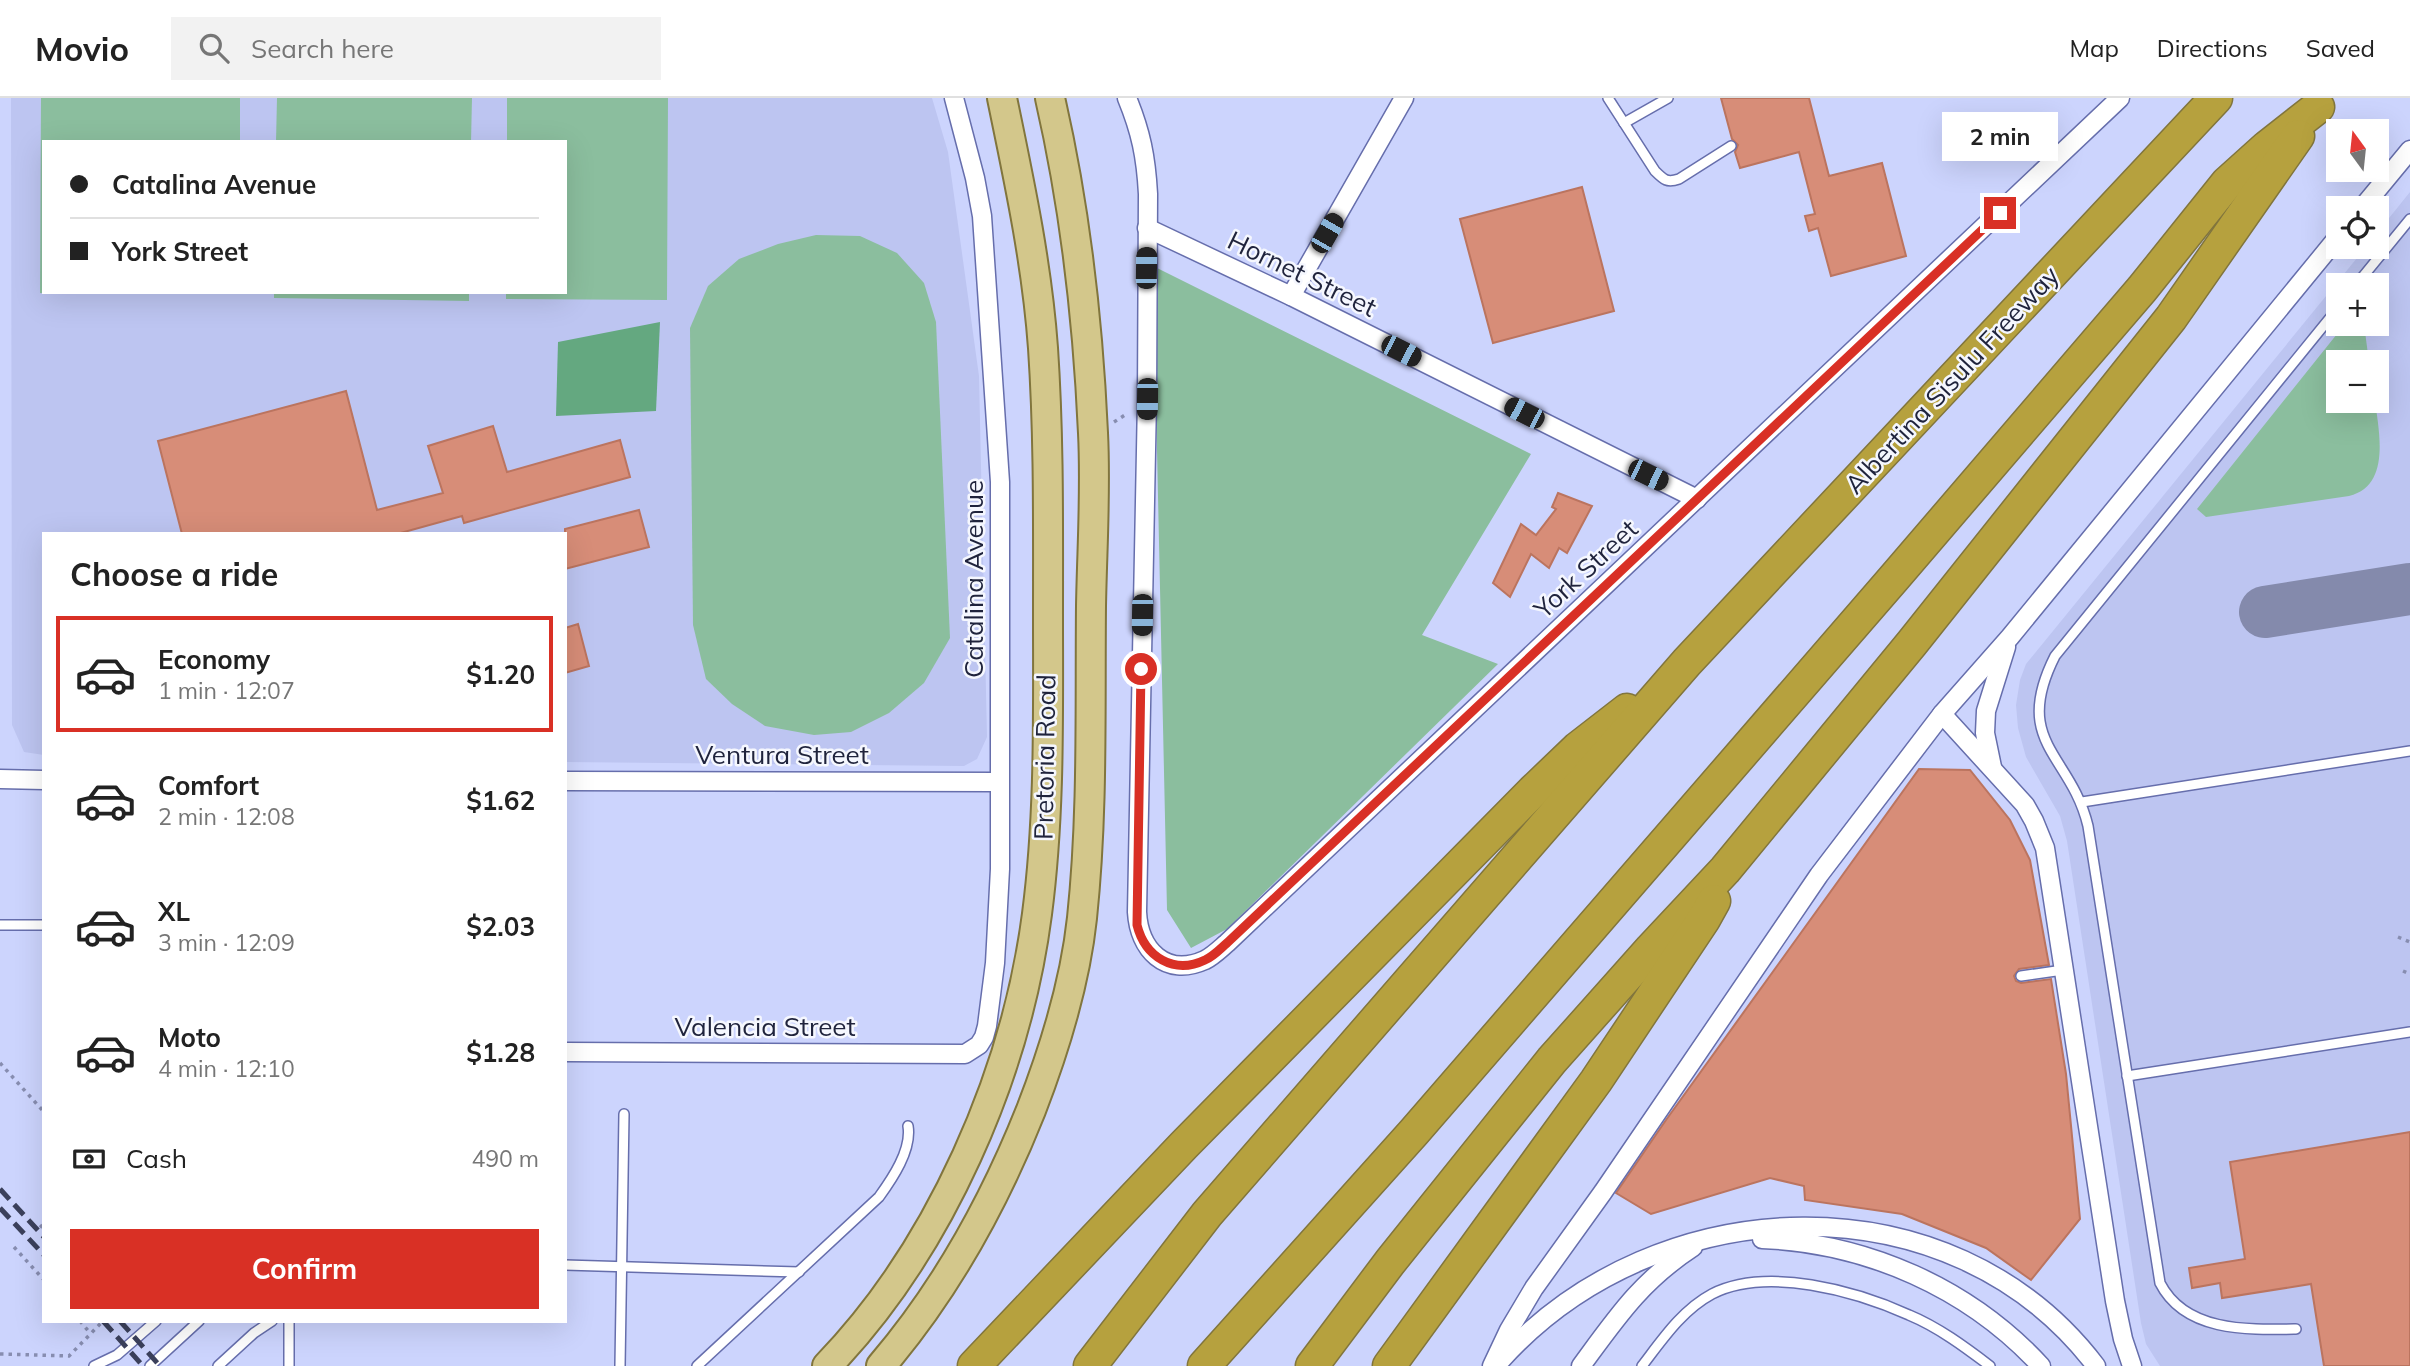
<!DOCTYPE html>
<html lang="en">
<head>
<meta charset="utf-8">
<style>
  :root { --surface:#fff; --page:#f2f2f2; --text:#222; --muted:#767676; --line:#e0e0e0; --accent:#d93025 }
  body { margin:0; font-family:Mulish,sans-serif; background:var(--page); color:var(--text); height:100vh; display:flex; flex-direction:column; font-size:26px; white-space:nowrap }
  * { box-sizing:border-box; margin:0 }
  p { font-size:23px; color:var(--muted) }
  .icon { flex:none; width:38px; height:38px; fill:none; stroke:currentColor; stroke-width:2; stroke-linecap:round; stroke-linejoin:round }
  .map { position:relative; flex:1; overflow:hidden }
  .drawer { position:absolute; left:42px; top:434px; width:525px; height:791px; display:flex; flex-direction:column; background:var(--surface); border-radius:0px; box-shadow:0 7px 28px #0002 }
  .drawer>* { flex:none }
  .banner { position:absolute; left:42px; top:42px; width:525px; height:154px; border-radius:0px; box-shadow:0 7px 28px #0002; display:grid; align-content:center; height:154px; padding:0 28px; background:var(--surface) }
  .needle { width:46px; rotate:345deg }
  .fabs { position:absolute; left:2326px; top:21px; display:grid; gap:14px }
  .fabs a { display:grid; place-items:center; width:63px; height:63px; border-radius:0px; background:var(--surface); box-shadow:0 7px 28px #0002; font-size:35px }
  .end { position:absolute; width:32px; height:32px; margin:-16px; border:9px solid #d93025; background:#fff; box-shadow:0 0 0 4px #fff }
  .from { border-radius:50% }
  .bubble { position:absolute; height:49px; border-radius:0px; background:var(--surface); box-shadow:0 7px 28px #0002; font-size:23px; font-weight:700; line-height:49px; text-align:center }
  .car { position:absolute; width:21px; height:42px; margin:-21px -10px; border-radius:9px; box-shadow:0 0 5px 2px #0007; background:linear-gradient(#222 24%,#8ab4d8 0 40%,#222 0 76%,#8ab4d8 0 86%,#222 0) }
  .banner b { display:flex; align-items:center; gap:24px; height:66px; font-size:26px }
  .banner b+b { border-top:2px solid var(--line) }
  .banner i { width:18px; height:18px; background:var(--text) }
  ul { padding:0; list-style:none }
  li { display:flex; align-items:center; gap:21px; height:116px; margin:0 14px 10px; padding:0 14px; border:4px solid transparent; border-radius:0px }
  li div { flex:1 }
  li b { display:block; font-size:26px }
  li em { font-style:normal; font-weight:700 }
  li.active { border-color:var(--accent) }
  li>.icon { width:63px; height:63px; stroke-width:1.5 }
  h2 { padding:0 28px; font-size:32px; line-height:84px }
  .pay { display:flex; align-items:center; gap:18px; height:77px; padding:0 28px; font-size:26px }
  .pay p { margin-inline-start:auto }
  .primary-button { display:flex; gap:14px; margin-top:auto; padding:14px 28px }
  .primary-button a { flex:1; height:80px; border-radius:0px; background:var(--accent); color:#fff; font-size:28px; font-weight:700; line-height:80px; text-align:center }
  header { display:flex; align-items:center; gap:42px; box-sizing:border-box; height:98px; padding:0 35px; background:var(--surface); border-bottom:2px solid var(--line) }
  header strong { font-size:33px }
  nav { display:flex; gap:38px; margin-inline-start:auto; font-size:24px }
  .search { width:490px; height:63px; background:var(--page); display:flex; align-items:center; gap:18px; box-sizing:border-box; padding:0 24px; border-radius:0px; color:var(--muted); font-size:26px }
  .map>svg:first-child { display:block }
</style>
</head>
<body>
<header>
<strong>Movio</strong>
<div class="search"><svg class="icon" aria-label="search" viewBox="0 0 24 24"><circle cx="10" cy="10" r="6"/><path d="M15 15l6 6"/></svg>Search here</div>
<nav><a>Map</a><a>Directions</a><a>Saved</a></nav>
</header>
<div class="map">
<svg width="2410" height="1268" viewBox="0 0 2410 1268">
  <rect width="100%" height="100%" fill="#ccd4fd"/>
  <g fill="#bdc5f1" fill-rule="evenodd">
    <path d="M11,0H932L948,54L979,278L987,639L977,661L964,668L565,664V436H44V657L24,654L12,627ZM44,44H565V194H44Z"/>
    <path d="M2410,94V1268H2160L2146,1246L2141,1225L2067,743L2060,718L2026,659L2018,630L2016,607L2020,582L2026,566L2366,149H2376L2377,135ZM2338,187H2376V226H2338ZM2338,264H2376V303H2338Z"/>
  </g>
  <g fill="#8bbe9e">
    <polygon points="41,0 240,0 240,44 44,44 44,194 239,195 40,195"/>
    <polygon points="277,0 472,0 471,44 276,44"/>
    <polygon points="507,0 668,0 667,202 506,201 506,194 565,194 565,44 507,44"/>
    <polygon points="816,137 860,138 897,155 924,185 936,224 950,540 924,585 889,615 851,634 814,637 765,628 732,606 706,581 693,527 690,230 708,188 739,161 778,146"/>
    <polygon points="1153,168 1531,356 1422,537 1498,566 1227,831 1191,850 1167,812"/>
    <polygon points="274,194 469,194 469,203 274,200"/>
    <path d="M2345,226H2364L2369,264H2338V303H2375C2379,334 2391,388 2349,398L2206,419L2197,411Z"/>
  </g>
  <polygon fill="#64a880" points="660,224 656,313 556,318 558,244"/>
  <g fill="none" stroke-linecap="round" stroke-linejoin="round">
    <polyline stroke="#848aac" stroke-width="52" points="2265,514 2410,491"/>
  </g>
  <g fill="#d78d78" stroke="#bb745f" stroke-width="2">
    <polygon points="1721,0 1809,0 1829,78 1882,65 1906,158 1831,178 1818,130 1809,133 1805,118 1815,116 1799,54 1740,70 1735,54 1738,47 1732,41"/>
    <polygon points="1582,89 1614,213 1493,245 1460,121"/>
    <polygon points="346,293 377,412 443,395 428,348 493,328 507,374 620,342 630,379 464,425 462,418 397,436 182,436 158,343"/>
    <polygon points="1558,395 1592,408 1567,455 1559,450 1549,470 1531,456 1510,499 1493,485 1521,426 1536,437 1556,411 1552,409"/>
    <polygon points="639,412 649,449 565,471 565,431"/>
    <polygon points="578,526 589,568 565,575 565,530"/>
    <polygon points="1919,671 1970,672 2010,722 2030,762 2049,867 2019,871 2014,878 2016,883 2021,885 2051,881 2066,976 2080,1121 2031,1182 1986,1150 1902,1116 1805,1102 1804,1088 1770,1080 1651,1116 1616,1095 1666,1022"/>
    <polygon points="2410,1034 2410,1268 2324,1268 2311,1186 2222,1200 2220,1185 2192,1190 2189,1170 2245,1161 2230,1064"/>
  </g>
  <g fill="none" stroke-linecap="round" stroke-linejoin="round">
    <defs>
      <g id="service">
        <path d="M1608,0L1655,73C1664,82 1667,85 1679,81L1731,48"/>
        <polyline points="1624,25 1668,0"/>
        <polyline points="2356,187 2410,121"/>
        <polyline points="2082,704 2410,653"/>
        <polyline points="0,827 44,827"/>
        <polyline points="2021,878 2063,872"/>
        <polyline points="2127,978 2410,934"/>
        <polyline points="565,1167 799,1174"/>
        <path d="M2296,1231C2247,1232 2185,1234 2160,1185L2088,728C2071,656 2011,645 2055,558L2338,210"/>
        <polyline points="94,1268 117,1257 156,1223"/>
        <polyline points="150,1268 199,1223"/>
        <polyline points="218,1268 254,1235 272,1223"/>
        <polyline points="289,1268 289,1223"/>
        <polyline points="620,1268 624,1016"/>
        <path d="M697,1268L879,1099C892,1081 912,1052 908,1028"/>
        <path d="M1642,1268C1662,1242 1682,1212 1712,1196C1767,1168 1856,1193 1909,1217C1938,1229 1965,1249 1990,1268"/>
      </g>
      <g id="minor">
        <path d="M1127,0C1141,34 1146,59 1148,96L1147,301L1137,814C1139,851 1165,880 1205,862C1213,858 1220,851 1227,845L2120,0"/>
        <polyline points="2362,110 2410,52"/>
        <polyline points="1147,130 1291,198 1697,401"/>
        <polyline points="1291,198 1404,0"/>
        <polyline points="1942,616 2025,707 2034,723 2045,750 2115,1203 2123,1241 2132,1268"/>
        <polyline points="1992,669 1985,635 1986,613 2006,549"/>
        <polyline points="0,681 44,682"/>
        <polyline points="565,683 999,684"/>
        <polyline points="565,954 965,956 979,947 984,939 987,928 995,865 1000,771 1000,384 982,118 975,80 954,0"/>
        <path d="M1762,1141C1867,1145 1969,1190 2041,1268"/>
        <path d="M1502,1261C1657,1090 1951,1077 2096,1268"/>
        <polyline points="1492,1268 1509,1232 1534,1190 1603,1094 1819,777 1942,616 2010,539 2338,139"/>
        <path d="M1581,1268C1617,1219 1641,1183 1693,1149"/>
      </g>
      <g id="primary">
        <path d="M827,1268C940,1151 1016,977 1037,816C1050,717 1048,616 1048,516C1048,427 1049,339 1043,250C1037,166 1019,82 1002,0"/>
        <path d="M881,1268C946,1192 994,1105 1031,1012C1055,950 1075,886 1082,820C1093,716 1090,612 1091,508C1092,451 1096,393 1093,335C1088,224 1075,109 1050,0"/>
      </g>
      <g id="motorway">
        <polyline points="974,1268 1184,1047 1533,693 1578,650 1627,612"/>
        <polyline points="1090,1268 1207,1116 1687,564 2216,0"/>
        <polyline points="1204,1268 1414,1034 1894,480 2142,191 2227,85 2267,49 2318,9"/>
        <polyline points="1312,1268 1390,1164 1552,962 1651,851 1725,772 1912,545 2171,220 2298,38"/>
        <polyline points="1389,1268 1596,983 1704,821 1714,803"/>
      </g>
    </defs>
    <use href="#service" stroke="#666eac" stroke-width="12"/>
    <use href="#minor" stroke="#666eac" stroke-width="21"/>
    <use href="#primary" stroke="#81753d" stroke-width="32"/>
    <use href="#motorway" stroke="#81753d" stroke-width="35"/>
    <g stroke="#878db0" stroke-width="3.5" stroke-dasharray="3.5 5" stroke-linecap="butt">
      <polyline points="1114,324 1128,315"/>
      <polyline points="2398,839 2410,844"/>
      <polyline points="2403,873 2410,876"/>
      <polyline points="0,965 44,1014"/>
      <polyline points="40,1127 44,1131"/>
      <polyline points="14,1149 44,1182"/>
      <polyline points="80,1223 90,1235"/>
      <polyline points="0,1256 69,1258 103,1223"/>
    </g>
    <use href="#service" stroke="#fff" stroke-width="9"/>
    <use href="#minor" stroke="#fff" stroke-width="18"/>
    <use href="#primary" stroke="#d3c78b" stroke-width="28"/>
    <use href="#motorway" stroke="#b6a13e" stroke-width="32"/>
    <g stroke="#3b405b" stroke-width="5" stroke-dasharray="14 7" stroke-linecap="butt">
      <polyline points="0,1091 44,1139"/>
      <polyline points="0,1110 44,1157"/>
      <polyline points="103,1223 143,1268"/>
      <polyline points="120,1223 160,1268"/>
    </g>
  </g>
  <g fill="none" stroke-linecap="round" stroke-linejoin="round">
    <path stroke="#d93025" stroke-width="9" d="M1141,571L1137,827C1145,859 1174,877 1205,862C1214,858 1220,851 1227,845L2000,115"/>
  </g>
  <g text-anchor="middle" stroke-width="5" stroke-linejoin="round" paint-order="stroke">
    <g font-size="26" fill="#1f233c" stroke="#f5f7fe">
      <text transform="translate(1302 176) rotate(26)" y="9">Hornet Street</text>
      <text transform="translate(1952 282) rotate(-47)" y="9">Albertina Sisulu Freeway</text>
      <text transform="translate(1586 471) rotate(-43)" y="9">York Street</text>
      <text transform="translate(974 481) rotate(-90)" y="9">Catalina Avenue</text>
      <text x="782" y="666">Ventura Street</text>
      <text transform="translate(1045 659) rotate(-89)" y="9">Pretoria Road</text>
      <text x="765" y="938">Valencia Street</text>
    </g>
  </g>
</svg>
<div class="fabs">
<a><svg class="needle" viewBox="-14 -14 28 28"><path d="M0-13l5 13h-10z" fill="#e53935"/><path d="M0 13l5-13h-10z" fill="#767676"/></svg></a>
<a><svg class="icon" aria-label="locate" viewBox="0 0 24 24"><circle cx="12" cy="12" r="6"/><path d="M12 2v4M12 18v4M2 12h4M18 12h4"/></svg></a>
<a>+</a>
<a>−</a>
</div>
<i class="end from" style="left:1141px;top:571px"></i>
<i class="end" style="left:2000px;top:115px"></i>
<div class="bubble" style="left:1942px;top:14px;width:116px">2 min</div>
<i class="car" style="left:1327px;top:135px;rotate:30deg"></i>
<i class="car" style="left:1146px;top:170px;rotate:1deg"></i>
<i class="car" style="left:1401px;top:253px;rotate:117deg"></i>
<i class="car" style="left:1147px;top:301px;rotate:181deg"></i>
<i class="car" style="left:1524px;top:315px;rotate:297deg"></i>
<i class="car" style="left:1648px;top:377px;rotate:116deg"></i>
<i class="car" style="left:1142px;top:517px;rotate:181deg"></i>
<div class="banner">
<b><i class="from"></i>Catalina Avenue</b>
<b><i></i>York Street</b>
</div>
<section class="drawer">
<h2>Choose a ride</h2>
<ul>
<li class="active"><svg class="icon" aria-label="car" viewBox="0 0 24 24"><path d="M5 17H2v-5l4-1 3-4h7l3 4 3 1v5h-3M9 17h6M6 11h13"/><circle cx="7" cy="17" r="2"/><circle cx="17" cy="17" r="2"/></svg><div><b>Economy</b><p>1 min · 12:07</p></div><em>$1.20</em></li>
<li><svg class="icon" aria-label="car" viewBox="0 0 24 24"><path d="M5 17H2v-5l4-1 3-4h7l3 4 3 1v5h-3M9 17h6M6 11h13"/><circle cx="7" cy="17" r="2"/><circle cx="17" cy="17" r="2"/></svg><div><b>Comfort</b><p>2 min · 12:08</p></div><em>$1.62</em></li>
<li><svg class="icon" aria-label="car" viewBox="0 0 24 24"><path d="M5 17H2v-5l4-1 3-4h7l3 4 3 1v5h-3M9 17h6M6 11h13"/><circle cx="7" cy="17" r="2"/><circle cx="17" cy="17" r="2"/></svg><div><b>XL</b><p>3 min · 12:09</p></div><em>$2.03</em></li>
<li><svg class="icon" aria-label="car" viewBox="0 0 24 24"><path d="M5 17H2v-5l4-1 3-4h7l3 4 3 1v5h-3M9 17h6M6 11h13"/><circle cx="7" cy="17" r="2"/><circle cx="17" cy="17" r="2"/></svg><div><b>Moto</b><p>4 min · 12:10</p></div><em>$1.28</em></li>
</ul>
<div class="pay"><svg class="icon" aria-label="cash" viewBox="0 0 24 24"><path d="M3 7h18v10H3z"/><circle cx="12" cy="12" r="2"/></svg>Cash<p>490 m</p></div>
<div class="primary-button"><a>Confirm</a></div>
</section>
</div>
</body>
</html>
